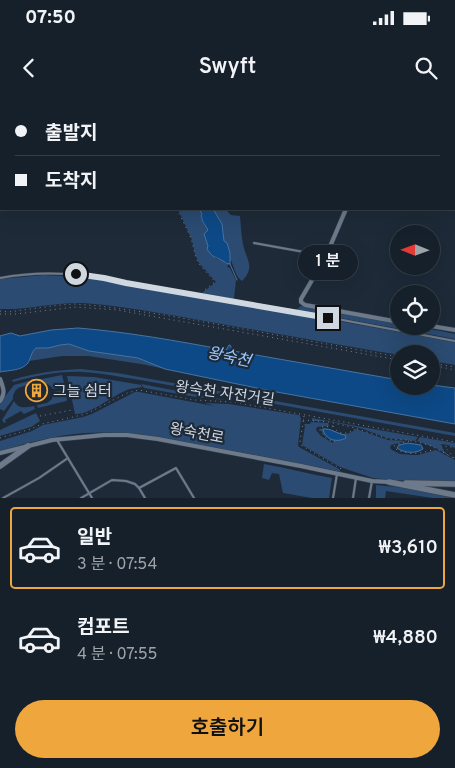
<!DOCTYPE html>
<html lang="ko">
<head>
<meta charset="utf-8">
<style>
  :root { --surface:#16202a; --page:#232d36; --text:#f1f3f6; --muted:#9ea3a8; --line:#353e47; --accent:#efa73d }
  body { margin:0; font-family:Overpass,"Noto Sans KR",sans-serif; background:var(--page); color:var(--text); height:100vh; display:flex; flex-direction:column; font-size:19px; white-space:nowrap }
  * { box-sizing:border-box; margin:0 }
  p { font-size:16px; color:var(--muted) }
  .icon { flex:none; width:28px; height:28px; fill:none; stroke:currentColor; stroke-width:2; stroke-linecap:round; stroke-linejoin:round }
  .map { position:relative; height:398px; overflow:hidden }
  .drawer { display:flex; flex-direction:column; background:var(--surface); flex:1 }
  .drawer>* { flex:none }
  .guide { position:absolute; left:0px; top:0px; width:455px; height:110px; box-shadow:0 5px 20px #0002,0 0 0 1px var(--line); display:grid; align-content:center; height:110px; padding:0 15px; background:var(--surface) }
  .needle { width:32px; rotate:271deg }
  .buttons { position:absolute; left:390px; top:125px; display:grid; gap:10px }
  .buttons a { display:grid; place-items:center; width:50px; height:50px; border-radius:50%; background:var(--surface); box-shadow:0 5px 20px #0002,0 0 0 1px var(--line); font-size:25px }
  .end { position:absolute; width:22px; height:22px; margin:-11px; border:6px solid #cfd7e0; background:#111; box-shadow:0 0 0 2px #111 }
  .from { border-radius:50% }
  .bubble { position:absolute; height:35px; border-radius:18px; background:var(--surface); box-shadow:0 5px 20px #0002,0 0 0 1px var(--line); font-size:16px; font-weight:600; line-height:35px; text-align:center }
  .guide b { display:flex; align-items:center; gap:18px; height:48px; font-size:19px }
  .guide b+b { border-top:1px solid var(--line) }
  .guide i { width:12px; height:12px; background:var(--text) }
  ul { padding:9px 0 0; list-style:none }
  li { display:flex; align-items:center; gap:15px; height:82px; margin:0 10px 8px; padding:0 5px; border:2px solid transparent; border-radius:5px }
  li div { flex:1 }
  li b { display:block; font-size:19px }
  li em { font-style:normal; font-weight:600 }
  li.current { border-color:var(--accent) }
  li>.icon { width:45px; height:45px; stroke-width:1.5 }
  .primary-button { display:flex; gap:10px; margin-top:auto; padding:10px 15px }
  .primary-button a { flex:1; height:58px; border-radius:30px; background:var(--accent); color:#111; font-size:20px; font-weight:600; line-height:58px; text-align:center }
  .status { display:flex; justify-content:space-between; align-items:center; height:35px; padding:0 25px; background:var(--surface); direction:ltr }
  .status svg { height:14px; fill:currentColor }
  header { display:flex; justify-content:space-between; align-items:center; height:65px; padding:0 15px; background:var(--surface); font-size:22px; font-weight:600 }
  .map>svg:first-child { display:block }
</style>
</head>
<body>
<div class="status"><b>07:50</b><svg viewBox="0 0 49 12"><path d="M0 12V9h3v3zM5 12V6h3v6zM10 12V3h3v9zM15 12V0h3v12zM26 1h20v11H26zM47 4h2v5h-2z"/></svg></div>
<header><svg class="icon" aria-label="back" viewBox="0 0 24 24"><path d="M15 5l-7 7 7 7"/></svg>Swyft<svg class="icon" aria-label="search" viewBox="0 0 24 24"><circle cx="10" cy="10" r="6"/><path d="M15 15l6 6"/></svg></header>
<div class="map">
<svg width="455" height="398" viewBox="0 0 455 398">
  <rect width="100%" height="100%" fill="#1e2a38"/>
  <g fill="#2b4b72">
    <path d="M178,109H199L202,114C200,119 205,126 208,130L204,135L208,146L216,159L221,160L224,141L222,124L213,109H227L228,112L231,115L240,116C241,125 241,135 243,144C246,160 256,166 242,181C236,177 234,168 231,160L227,167L230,168L236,180L234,199L202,193L216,182L199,163L195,154L192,140Z"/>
    <path d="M44,175L79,177L102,180L150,189L243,204L455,242V265L431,261V254H399V255C345,246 291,236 238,227C186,218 135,207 83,203C55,202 28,210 0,209V179Z"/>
    <path d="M301,206L399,224V226C418,226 436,230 455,234V239L296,210Z"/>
    <path d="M69,244L89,251L139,258L165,269L141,264L88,256H62L29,261L32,252L36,248C48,248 57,245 69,244Z"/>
    <path d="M81,269L117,273L455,333V336L140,280C121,277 102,273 82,272C59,271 35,276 13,282L12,280C34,273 57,270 81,269Z"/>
    <path d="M62,275L65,287L53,289C47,281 41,283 33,284L32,281Z"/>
    <path d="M67,276L94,277L136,284L141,285L142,287C139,288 134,288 130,289C114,294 91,315 75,314Z"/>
    <polygon points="29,281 30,284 18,288 15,291 13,296 13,299 4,311 0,309 0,303 14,285"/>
    <polygon points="141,284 225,300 196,297 144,288"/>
    <polygon points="65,290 67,300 66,301 38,308 37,305 47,303 52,299 53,292"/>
    <path d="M135,292H140H139L214,306L205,303L229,304L299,315L301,318L298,345L299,347L339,369L341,372C302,364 262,356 222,349C175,340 134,330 86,333C56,335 28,343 0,351V341L32,331L43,325L83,317L92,314Z"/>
    <path d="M14,301C19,310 26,307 34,306L35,309L24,314L21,311L5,320L6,322L4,323L2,320Z"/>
    <polygon points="36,313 40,321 31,327 0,336 0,330"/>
    <polygon points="312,318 418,337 415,341 387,338 363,329 351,326 327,321 312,321"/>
    <path d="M311,322L328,323L329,326L317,327L316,330L321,336L333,343L334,342L324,335L320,329C336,327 342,341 356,329L388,340L407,341L391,345L390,348L392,350L400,354L413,355H418L436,350L455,360V383L393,380L373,378L340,367L302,345L305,326L304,324H310Z"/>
    <polygon points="420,337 455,343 455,348 448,345 441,344 444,351 451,357 436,348 417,341"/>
    <path d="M264,364C287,368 309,374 332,378L329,398H312L283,393L279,374L272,373L269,380L262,378Z"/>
    <path d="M376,385C403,387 429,392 455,396V398H433L386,391L385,398H376Z"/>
  </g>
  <g fill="#0d4986" stroke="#4774a1">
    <path d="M199,109H213L222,124L224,141L227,143L230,153V164C223,163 229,164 223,161C214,156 213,158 207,149L208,146L204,134L208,130L202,120V118L201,116L202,114Z"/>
    <path d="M78,228C128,232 177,241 226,250L229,245H230L233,251L399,280V286H431V285L455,288V324L271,291L165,269L138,258L89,251L69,244L60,245L48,248H36C31,252 31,258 28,263C21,271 10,270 0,272V236L11,233L20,236L51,230Z"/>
    <path d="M323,329C331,328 337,334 345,335L346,338C337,343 325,340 323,329Z"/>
    <path d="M408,343L421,345L423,349C416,354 404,353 397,348L399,345Z"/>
  </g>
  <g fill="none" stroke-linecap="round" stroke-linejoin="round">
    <polyline stroke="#4774a1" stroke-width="1" points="230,164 237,180"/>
    <defs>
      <g id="lane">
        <polyline points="254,143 326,156"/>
        <path d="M0,178C42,170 84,173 126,183L289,210L455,241"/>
        <polyline points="57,340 92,398"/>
        <polyline points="3,398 39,378 68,358"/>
        <polyline points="81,398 112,380 126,381 135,384 139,388"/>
        <polyline points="145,398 139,388 176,368 194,398"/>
        <polyline points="333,398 337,374"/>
        <polyline points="353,398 356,378"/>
        <polyline points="369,398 372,381"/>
      </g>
      <g id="street">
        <polyline points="210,0 211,1"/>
        <polyline points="252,0 252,1"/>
        <polyline points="446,1 447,0"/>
        <polyline points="346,109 326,156 301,199 301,202 305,205 399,222"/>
        <polyline points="431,226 455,230"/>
        <path d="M0,279C3,287 6,293 0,301"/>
        <polyline points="0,353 52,340 104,335 127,335 158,339 301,366 372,381 389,382"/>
      </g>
      <g id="secondary">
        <polyline points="0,366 28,346"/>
        <polyline points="389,382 455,395"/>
        <polyline points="406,383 455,384"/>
      </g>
    </defs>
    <use href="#lane" stroke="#3b4551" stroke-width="3"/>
    <use href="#street" stroke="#3b4551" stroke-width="5"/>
    <use href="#secondary" stroke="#3b4551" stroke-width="7"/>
    <g stroke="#79838e" stroke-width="1" stroke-dasharray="1 4" stroke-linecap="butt">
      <polyline points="117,0 119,1"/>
      <polyline points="71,1 71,0"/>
      <polyline points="0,26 1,26"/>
      <polyline points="0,56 1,56"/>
      <polyline points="177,109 191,138 196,158 200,165 215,182 202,192"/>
      <polyline points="0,211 8,212 60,205 75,204 100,206 165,215 399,257"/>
      <polyline points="0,214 16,214 75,207 117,210 399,260"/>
      <polyline points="431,263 455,267"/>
      <polyline points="431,265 455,270"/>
      <polyline points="40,316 72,310"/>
      <polyline points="304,316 300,342 302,346 343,370"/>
      <polyline points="303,320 329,322 351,327 389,339 406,340 418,342 432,346 455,359"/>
      <polyline points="333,326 321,327 320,328 320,331 327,339 335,342"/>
      <path d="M333,326C338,335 347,335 355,329"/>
      <polyline points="0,338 31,329 42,324 86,314 127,293 139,290 195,300 233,302 455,342"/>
      <path d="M409,341L395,345L394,348C407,356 421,354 435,349"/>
      <polyline points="454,358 445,347 447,346 455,348"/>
    </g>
    <use href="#lane" stroke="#6c7a8c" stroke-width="2"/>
    <use href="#street" stroke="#6c7a8c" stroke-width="4"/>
    <use href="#secondary" stroke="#6c7a8c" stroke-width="5.5"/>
  </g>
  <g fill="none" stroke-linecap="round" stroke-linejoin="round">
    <polyline stroke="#cfd7e0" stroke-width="6" points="76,174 104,178 126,183 328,218"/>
  </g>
  <defs>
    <symbol id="building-ring" viewBox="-11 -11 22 22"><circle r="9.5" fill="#1e2a38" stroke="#efa73d" stroke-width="1.5"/><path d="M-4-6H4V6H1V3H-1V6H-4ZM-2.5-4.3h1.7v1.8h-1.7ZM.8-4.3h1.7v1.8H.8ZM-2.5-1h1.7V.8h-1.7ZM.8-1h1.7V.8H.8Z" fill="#efa73d"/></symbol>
  </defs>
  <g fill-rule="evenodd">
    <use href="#building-ring" x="24" y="278" width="25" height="25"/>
  </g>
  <g text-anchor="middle" stroke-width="4.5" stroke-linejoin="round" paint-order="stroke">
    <g font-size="15" fill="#cfd7e0" stroke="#1e2a38" text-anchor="start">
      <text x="53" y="296">그늘 쉼터</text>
    </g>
    <g font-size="15" fill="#cfd7e0" stroke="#1e2a38">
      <text transform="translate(225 293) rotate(8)" y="5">왕숙천 자전거길</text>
      <text transform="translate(197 333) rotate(11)" y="5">왕숙천로</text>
    </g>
    <g font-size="16" font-style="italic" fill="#9cc8fd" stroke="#1e2a38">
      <text transform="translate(229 256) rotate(12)" y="6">왕숙천</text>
    </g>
  </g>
</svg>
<div class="buttons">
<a><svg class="needle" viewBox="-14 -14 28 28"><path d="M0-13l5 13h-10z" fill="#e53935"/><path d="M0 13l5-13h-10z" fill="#9ea3a8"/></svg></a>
<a><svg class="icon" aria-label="locate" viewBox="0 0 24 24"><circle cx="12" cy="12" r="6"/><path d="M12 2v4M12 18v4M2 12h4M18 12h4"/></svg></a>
<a><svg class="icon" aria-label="layers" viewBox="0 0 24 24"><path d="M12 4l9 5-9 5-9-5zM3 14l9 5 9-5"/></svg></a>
</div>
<i class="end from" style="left:76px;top:174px"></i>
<i class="end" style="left:328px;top:218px"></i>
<div class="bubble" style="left:298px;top:145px;width:60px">1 분</div>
<div class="guide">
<b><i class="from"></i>출발지</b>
<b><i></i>도착지</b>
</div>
</div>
<section class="drawer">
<ul>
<li class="current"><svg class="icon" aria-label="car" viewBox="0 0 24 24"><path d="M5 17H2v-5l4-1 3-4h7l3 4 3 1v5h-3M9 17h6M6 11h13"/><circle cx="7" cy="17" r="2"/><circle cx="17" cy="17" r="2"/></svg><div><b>일반</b><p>3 분 · 07:54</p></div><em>₩3,610</em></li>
<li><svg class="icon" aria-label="car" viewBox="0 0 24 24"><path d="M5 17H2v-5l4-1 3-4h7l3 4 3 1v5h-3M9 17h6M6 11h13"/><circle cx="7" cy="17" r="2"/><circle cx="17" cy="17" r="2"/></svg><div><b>컴포트</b><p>4 분 · 07:55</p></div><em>₩4,880</em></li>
</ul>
<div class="primary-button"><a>호출하기</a></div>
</section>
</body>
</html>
